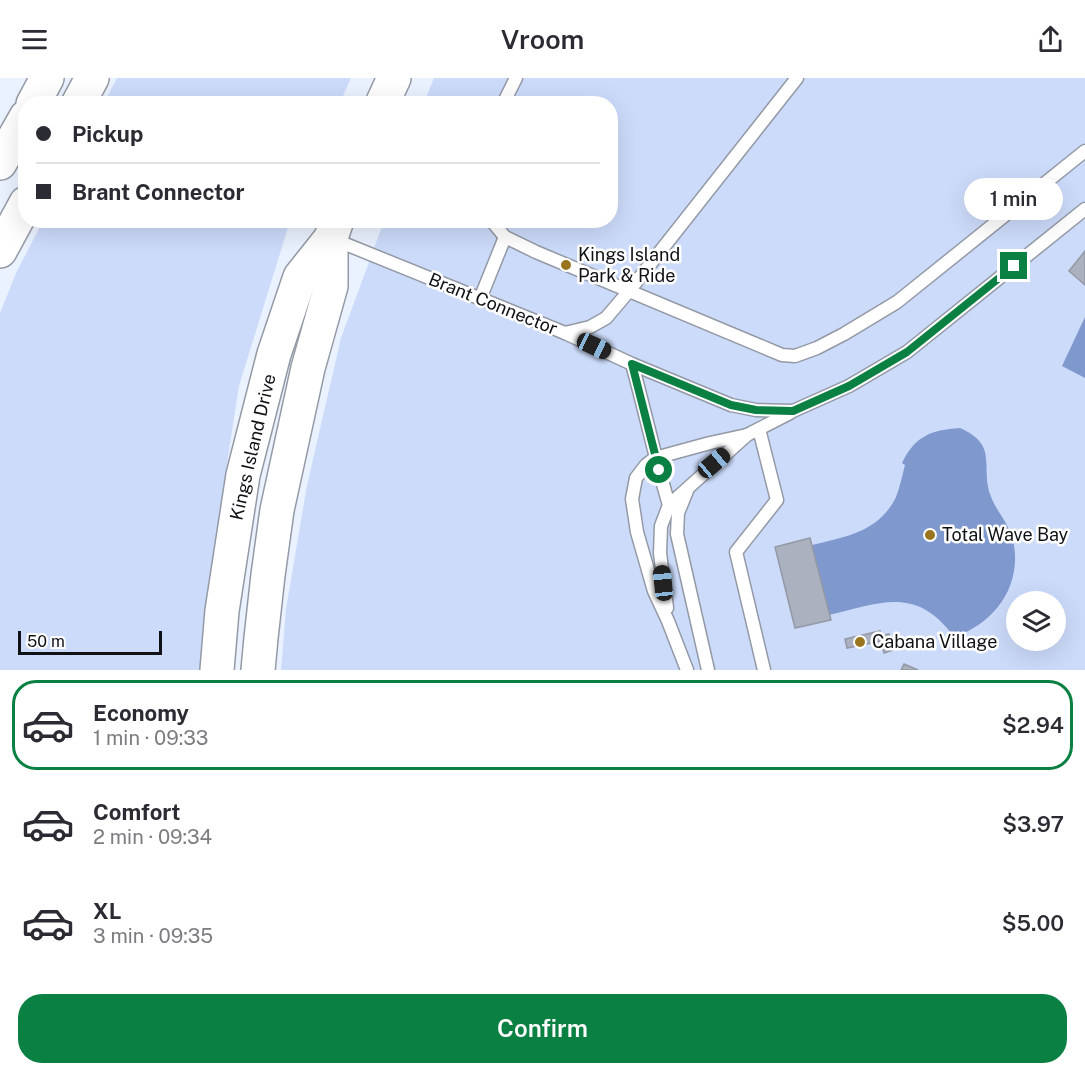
<!DOCTYPE html>
<html lang="en">
<head>
<meta charset="utf-8">
<style>
  :root { --surface:#fff; --page:#f7f7f7; --text:#2b2b33; --muted:#7c7c81; --line:#e1e1e2; --accent:#0b8043 }
  body { margin:0; font-family:"Public Sans",sans-serif; background:var(--page); color:var(--text); height:100vh; display:flex; flex-direction:column; font-size:22px; white-space:nowrap }
  * { box-sizing:border-box; margin:0 }
  p { font-size:20px; color:var(--muted) }
  .icon { flex:none; width:33px; height:33px; fill:none; stroke:currentColor; stroke-width:2; stroke-linecap:round; stroke-linejoin:round }
  .map { position:relative; height:592px; overflow:hidden }
  .side { display:flex; flex-direction:column; background:var(--surface); flex:1 }
  .side>* { flex:none }
  .hud { position:absolute; left:18px; top:18px; width:600px; height:132px; border-radius:24px; box-shadow:0 6px 24px #0002; display:grid; align-content:center; height:132px; padding:0 18px; background:var(--surface) }
  .controls { position:absolute; left:1006px; top:513px; display:grid; gap:12px }
  .controls a { display:grid; place-items:center; width:60px; height:60px; border-radius:50%; background:var(--surface); box-shadow:0 6px 24px #0002; font-size:30px }
  .scale { position:absolute; left:18px; bottom:15px; width:144px; box-sizing:border-box; padding-left:6px; border:3px solid #0f1115; border-top:0; font-size:16px; line-height:21px; white-space:nowrap; color:#0f1115; -webkit-text-stroke:4px #fff; paint-order:stroke }
  .end { position:absolute; width:27px; height:27px; margin:-14px; border:8px solid #0b8043; background:#fff; box-shadow:0 0 0 3px #fff }
  .from { border-radius:50% }
  .bubble { position:absolute; height:42px; border-radius:21px; background:var(--surface); box-shadow:0 6px 24px #0002; font-size:20px; font-weight:600; line-height:42px; text-align:center }
  .car { position:absolute; width:18px; height:36px; margin:-18px -9px; border-radius:8px; box-shadow:0 0 4px 2px #0007; background:linear-gradient(#222 24%,#8ab4d8 0 40%,#222 0 76%,#8ab4d8 0 86%,#222 0) }
  .hud b { display:flex; align-items:center; gap:21px; height:57px; font-size:22px }
  .hud b+b { border-top:2px solid var(--line) }
  .hud i { width:15px; height:15px; background:var(--text) }
  ul { padding:10px 0 0; list-style:none }
  li { display:flex; align-items:center; gap:18px; height:90px; margin:0 12px 9px; padding:0 6px; border:3px solid transparent; border-radius:24px }
  li div { flex:1 }
  li b { display:block; font-size:22px }
  li em { font-style:normal; font-weight:600 }
  li.on { border-color:var(--accent) }
  li>.icon { width:54px; height:54px; stroke-width:1.5 }
  .primary-button { display:flex; gap:12px; margin-top:auto; padding:12px 18px }
  .primary-button a { flex:1; height:69px; border-radius:24px; background:var(--accent); color:#fff; font-size:24px; font-weight:600; line-height:69px; text-align:center }
  header { display:flex; justify-content:space-between; align-items:center; height:78px; padding:0 18px; background:var(--surface); font-size:27px; font-weight:600 }
  .map>svg:first-child { display:block }
</style>
</head>
<body>
<header><svg class="icon" aria-label="menu" viewBox="0 0 24 24"><path d="M4 6h16M4 12h16M4 18h16"/></svg>Vroom<svg class="icon" aria-label="share" viewBox="0 0 24 24"><path d="M12 15V3M7 8l5-5 5 5M5 13v7h14v-7"/></svg></header>
<div class="map">
<svg width="1085" height="592" viewBox="0 0 1085 592">
  <rect width="100%" height="100%" fill="#ebf2ff"/>
  <g fill="#ccdbfa" fill-rule="evenodd">
    <polygon points="117,0 351,0 340,25 104,25"/>
    <path d="M434,0H1085V592H281L286,531L307,407L341,260L384,143L610,142V26L424,25ZM1017,524H1056V562H1017Z"/>
    <polygon points="43,143 290,143 239,308 205,528 204,592 0,592 0,235 16,195"/>
  </g>
  <g fill="#7f98cd">
    <polygon points="1085,239 1085,300 1062,288"/>
    <path d="M960,350C998,367 981,386 990,416C995,432 1008,443 1013,462C1023,506 996,545 954,559C917,508 882,524 829,537L812,467C845,459 879,454 896,419C900,409 902,398 905,387L902,385C915,358 931,352 960,350Z"/>
  </g>
  <g fill="#abb1be" stroke="#9399a5" stroke-width="1.5">
    <polygon points="1085,173 1085,207 1069,193"/>
    <polygon points="810,460 831,542 795,550 775,469"/>
    <polygon points="880,553 881,558 889,556 893,572 884,575 881,563 847,570 845,561"/>
    <polygon points="904,586 918,592 901,592"/>
  </g>
  <g fill="none" stroke-linecap="round" stroke-linejoin="round">
    <defs>
      <g id="lane">
        <polyline points="503,26 516,0"/>
        <polyline points="491,142 505,159 536,174 782,277 795,278 817,270 844,256 897,224 1085,73"/>
        <polyline points="333,161 565,255 632,286 731,327 756,332 793,333 849,308 907,274 1085,131"/>
        <polyline points="480,221 505,159"/>
        <polyline points="565,255 590,249 606,240 629,213 797,0"/>
        <path d="M632,286C645,333 655,380 669,427"/>
        <polyline points="759,351 777,422 736,474 764,592"/>
        <polyline points="687,413 678,435 677,456 708,592"/>
        <polyline points="667,530 660,475 661,448 669,427 747,357 790,335"/>
        <polyline points="687,592 668,543 654,513 637,454 632,421 636,400 646,387 655,380 710,365 747,357"/>
      </g>
      <g id="primary">
        <polyline points="382,26 394,0"/>
        <polyline points="217,592 222,533 243,397 274,276 300,199 331,160"/>
        <polyline points="258,592 261,560 268,497 277,432 308,290 331,208 331,160 337,142"/>
      </g>
      <g id="highway">
        <polyline points="33,26 47,0"/>
        <polyline points="78,26 92,0"/>
        <polyline points="0,85 26,39"/>
        <polyline points="0,173 26,125"/>
      </g>
    </defs>
    <use href="#lane" stroke="#9399a5" stroke-width="15"/>
    <use href="#primary" stroke="#9399a5" stroke-width="36"/>
    <use href="#highway" stroke="#9399a5" stroke-width="36"/>
    <use href="#lane" stroke="#fff" stroke-width="12"/>
    <use href="#primary" stroke="#fff" stroke-width="33"/>
    <use href="#highway" stroke="#fff" stroke-width="33"/>
  </g>
  <g fill="none" stroke-linecap="round" stroke-linejoin="round">
    <polyline stroke="#0b8043" stroke-width="8" points="659,392 632,286 731,327 756,332 793,333 849,308 907,274 1014,188"/>
  </g>
  <g fill="#99751f" stroke="#fff" stroke-width="2">
    <circle cx="566" cy="187" r="6"/>
    <circle cx="930" cy="457" r="6"/>
    <circle cx="860" cy="564" r="6"/>
  </g>
  <g text-anchor="middle" stroke-width="5" stroke-linejoin="round" paint-order="stroke">
    <g font-size="18" fill="#0f1115" stroke="#fff" text-anchor="start">
      <text x="578" y="183">Kings Island<tspan x="578" dy="21">Park &amp; Ride</tspan></text>
      <text x="942" y="463">Total Wave Bay</text>
      <text x="872" y="570">Cabana Village</text>
    </g>
    <g font-size="18" fill="#0f1115" stroke="#fff">
      <text transform="translate(493 226) rotate(22)" y="6">Brant Connector</text>
      <text transform="translate(253 369) rotate(-77)" y="6">Kings Island Drive</text>
    </g>
  </g>
</svg>
<div class="controls">
<a><svg class="icon" aria-label="layers" viewBox="0 0 24 24"><path d="M12 4l9 5-9 5-9-5zM3 14l9 5 9-5"/></svg></a>
</div>
<div class="scale">50 m</div>
<i class="end from" style="left:659px;top:392px"></i>
<i class="end" style="left:1014px;top:188px"></i>
<div class="bubble" style="left:964px;top:100px;width:99px">1 min</div>
<i class="car" style="left:594px;top:268px;rotate:115deg"></i>
<i class="car" style="left:714px;top:385px;rotate:50deg"></i>
<i class="car" style="left:663px;top:505px;rotate:354deg"></i>
<div class="hud">
<b><i class="from"></i>Pickup</b>
<b><i></i>Brant Connector</b>
</div>
</div>
<section class="side">
<ul>
<li class="on"><svg class="icon" aria-label="car" viewBox="0 0 24 24"><path d="M5 17H2v-5l4-1 3-4h7l3 4 3 1v5h-3M9 17h6M6 11h13"/><circle cx="7" cy="17" r="2"/><circle cx="17" cy="17" r="2"/></svg><div><b>Economy</b><p>1 min · 09:33</p></div><em>$2.94</em></li>
<li><svg class="icon" aria-label="car" viewBox="0 0 24 24"><path d="M5 17H2v-5l4-1 3-4h7l3 4 3 1v5h-3M9 17h6M6 11h13"/><circle cx="7" cy="17" r="2"/><circle cx="17" cy="17" r="2"/></svg><div><b>Comfort</b><p>2 min · 09:34</p></div><em>$3.97</em></li>
<li><svg class="icon" aria-label="car" viewBox="0 0 24 24"><path d="M5 17H2v-5l4-1 3-4h7l3 4 3 1v5h-3M9 17h6M6 11h13"/><circle cx="7" cy="17" r="2"/><circle cx="17" cy="17" r="2"/></svg><div><b>XL</b><p>3 min · 09:35</p></div><em>$5.00</em></li>
</ul>
<div class="primary-button"><a>Confirm</a></div>
</section>
</body>
</html>
